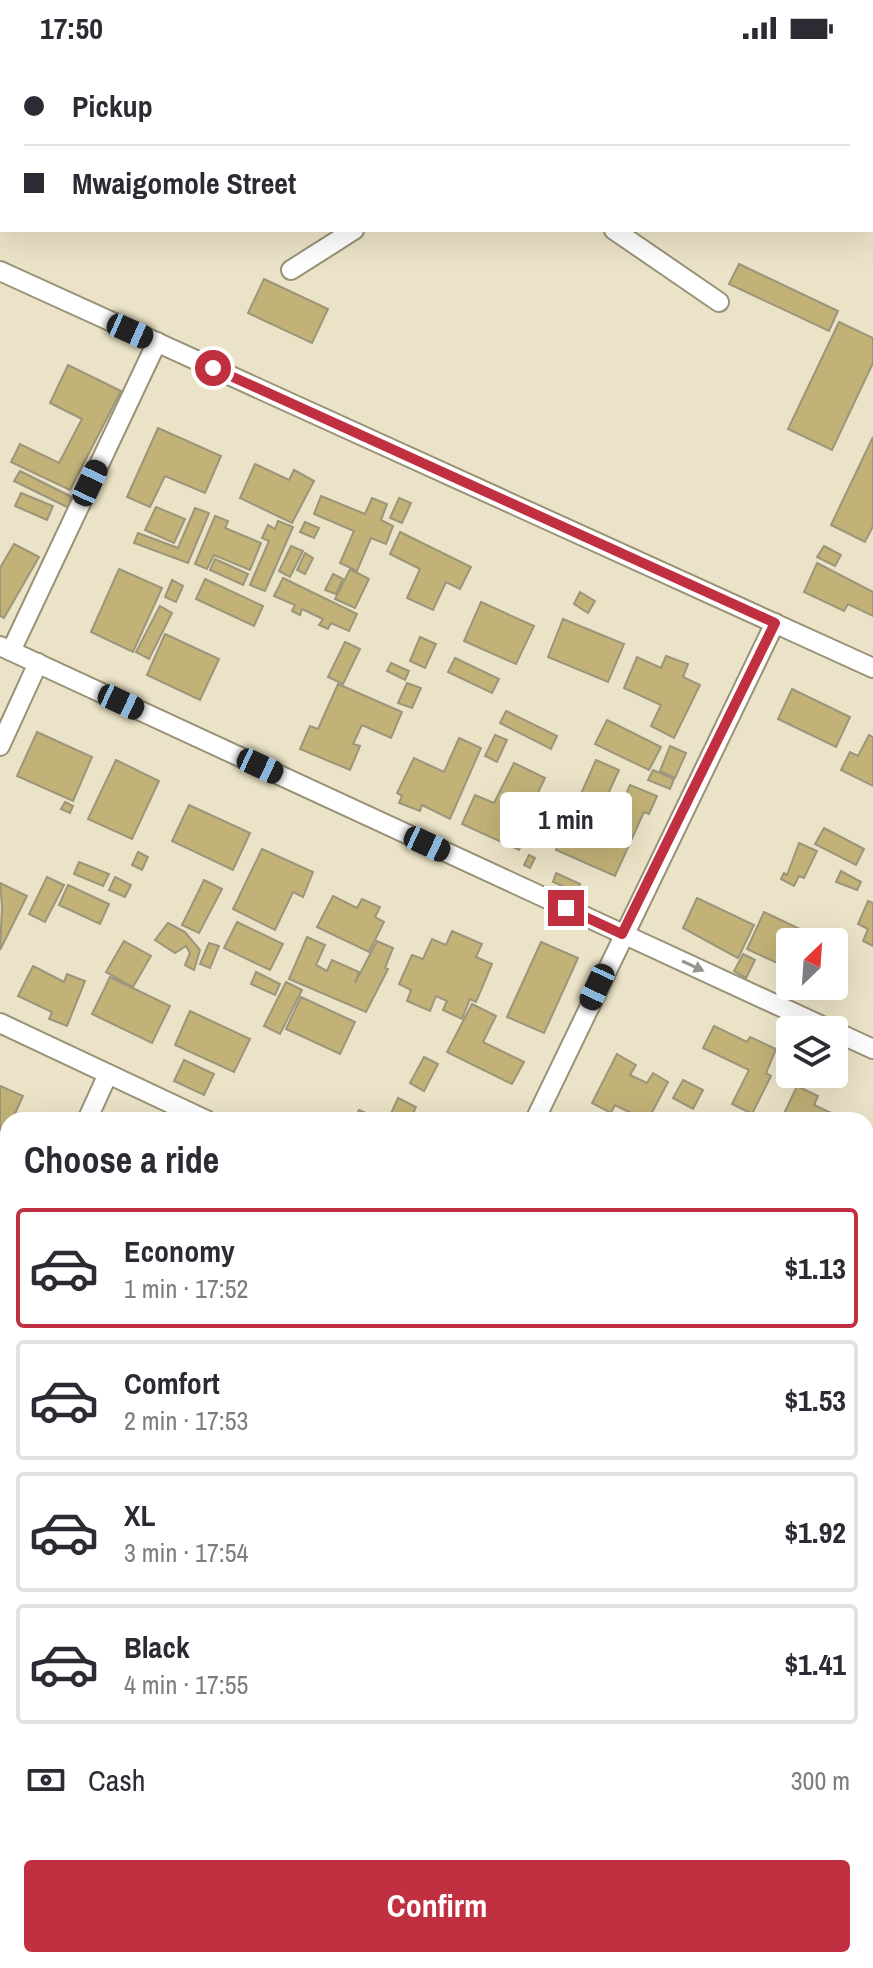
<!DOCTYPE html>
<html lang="en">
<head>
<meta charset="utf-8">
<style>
  :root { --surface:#fff; --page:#f2f2f3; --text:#2b2b33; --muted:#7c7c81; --line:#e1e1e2; --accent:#c13040 }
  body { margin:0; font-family:"Archivo Narrow",sans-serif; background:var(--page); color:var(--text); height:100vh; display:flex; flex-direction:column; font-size:30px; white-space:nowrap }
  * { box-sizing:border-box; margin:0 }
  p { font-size:26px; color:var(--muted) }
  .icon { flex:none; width:44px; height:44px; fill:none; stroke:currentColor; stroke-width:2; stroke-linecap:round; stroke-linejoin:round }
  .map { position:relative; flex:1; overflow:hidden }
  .side { position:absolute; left:0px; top:1056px; width:874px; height:856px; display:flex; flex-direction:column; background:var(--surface); border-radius:24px 24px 0 0; box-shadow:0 8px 32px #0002 }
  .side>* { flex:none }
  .guide { position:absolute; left:0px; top:0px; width:874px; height:176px; box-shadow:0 8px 32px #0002; display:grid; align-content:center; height:176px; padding:0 24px; background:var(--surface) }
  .needle { width:52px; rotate:25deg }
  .controls { position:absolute; left:776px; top:872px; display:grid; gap:16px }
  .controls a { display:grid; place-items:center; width:72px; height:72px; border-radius:8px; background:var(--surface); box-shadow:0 8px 32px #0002; font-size:40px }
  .end { position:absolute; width:36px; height:36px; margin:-18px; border:10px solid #c13040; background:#fff; box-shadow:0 0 0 4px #fff }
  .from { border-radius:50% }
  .bubble { position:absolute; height:56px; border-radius:8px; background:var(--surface); box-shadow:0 8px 32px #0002; font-size:26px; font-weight:700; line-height:56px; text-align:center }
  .car { position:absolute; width:24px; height:48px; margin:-24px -12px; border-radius:10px; box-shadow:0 0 6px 2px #0007; background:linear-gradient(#222 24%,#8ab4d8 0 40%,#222 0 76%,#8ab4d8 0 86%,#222 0) }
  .guide b { display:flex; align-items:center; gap:28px; height:76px; font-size:30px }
  .guide b+b { border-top:2px solid var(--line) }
  .guide i { width:20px; height:20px; background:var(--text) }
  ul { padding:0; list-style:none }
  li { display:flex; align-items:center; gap:24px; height:120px; margin:0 16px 12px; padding:0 8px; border:4px solid var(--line); border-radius:8px }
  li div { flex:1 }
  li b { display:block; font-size:30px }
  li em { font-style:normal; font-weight:700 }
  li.on { border-color:var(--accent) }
  li>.icon { width:72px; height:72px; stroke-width:1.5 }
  h2 { padding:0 24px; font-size:36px; line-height:96px }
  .pay { display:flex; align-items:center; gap:20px; height:88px; padding:0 24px; font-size:30px }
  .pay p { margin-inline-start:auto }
  .button { display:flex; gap:16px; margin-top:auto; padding:16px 24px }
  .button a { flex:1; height:92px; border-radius:8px; background:var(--accent); color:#fff; font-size:32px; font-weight:700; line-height:92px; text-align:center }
  .status { display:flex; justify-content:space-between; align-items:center; height:56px; padding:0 40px; background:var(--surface); direction:ltr }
  .status svg { height:22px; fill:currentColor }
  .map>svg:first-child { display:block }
</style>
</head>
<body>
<div class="status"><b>17:50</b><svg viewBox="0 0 49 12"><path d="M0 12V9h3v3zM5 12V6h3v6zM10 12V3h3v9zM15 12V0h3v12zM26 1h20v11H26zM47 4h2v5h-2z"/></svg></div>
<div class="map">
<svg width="873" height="1912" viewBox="0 0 873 1912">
  <rect width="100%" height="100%" fill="#ebe3c7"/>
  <g fill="#c2b278" stroke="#9c957a" stroke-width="2">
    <polygon points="739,208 838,255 829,275 729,228"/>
    <polygon points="264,223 328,253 312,287 248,257"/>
    <polygon points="839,266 873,282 873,307 832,394 788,373"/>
    <polygon points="68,309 121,335 70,434 11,406 20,388 59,407 82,363 50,347"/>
    <polygon points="158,372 221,400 205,437 165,420 150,451 127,441"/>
    <polygon points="873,381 873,470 865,486 831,469"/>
    <polygon points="255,408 289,424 294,414 314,425 292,467 240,442"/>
    <polygon points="20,415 78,444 73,454 14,425"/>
    <polygon points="21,437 53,450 47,464 15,450"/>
    <polygon points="321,440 365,458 372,442 387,448 381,464 393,470 386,488 371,482 357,515 340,507 354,475 314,458"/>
    <polygon points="399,442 411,447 402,467 390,462"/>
    <polygon points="156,451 185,463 174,487 145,474"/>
    <polygon points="195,452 209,457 188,507 134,487 138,477 178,492"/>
    <polygon points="215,460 228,465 225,472 261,487 250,514 214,499 207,513 195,508"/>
    <polygon points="278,465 293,471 265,535 250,529 269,485 262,482 268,469 275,473"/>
    <polygon points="305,466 319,472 314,482 300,476"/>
    <polygon points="400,476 471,511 460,533 446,526 433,554 407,542 420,513 390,498"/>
    <polygon points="14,488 39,501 4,562 0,560 0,512"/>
    <polygon points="291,490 303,495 290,521 279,515"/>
    <polygon points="824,490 841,499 835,510 817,501"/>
    <polygon points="305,497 313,502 305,518 297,514"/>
    <polygon points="215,503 248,518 243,529 210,514"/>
    <polygon points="817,507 873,536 873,560 848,548 844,555 804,536"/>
    <polygon points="119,513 162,532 133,596 91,576"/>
    <polygon points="350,513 369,523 355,552 335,543"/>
    <polygon points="333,518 343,523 336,538 325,534"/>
    <polygon points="283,522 357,558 349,575 331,567 328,573 319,569 323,563 302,553 300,559 292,555 295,549 274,540"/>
    <polygon points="205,523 263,550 254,570 196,543"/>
    <polygon points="172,524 183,530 176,546 165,541"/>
    <polygon points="580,536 595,545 588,557 574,548"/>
    <polygon points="481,546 534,570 516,608 464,585"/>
    <polygon points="160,550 172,557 149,603 136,596"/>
    <polygon points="563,563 624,588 608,626 548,601"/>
    <polygon points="165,578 219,603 200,644 147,619"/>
    <polygon points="420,581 436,588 425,612 410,605"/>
    <polygon points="345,586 360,593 343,628 328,621"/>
    <polygon points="666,600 688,608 683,621 700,629 674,682 651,670 661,649 624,632 637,601 661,612"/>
    <polygon points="455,602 499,623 492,637 448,616"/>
    <polygon points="391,607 409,615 405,624 387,615"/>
    <polygon points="407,627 421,632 412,652 398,647"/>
    <polygon points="338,628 402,656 391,682 362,669 353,688 360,690 350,714 300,693 310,670 318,673"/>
    <polygon points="792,633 850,661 836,691 778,663"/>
    <polygon points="506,655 557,680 551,693 500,667"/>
    <polygon points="607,664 661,691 649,714 595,688"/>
    <polygon points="37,676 92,701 73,745 17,720"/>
    <polygon points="495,679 507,684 497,706 485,700"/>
    <polygon points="869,679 873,681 873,730 841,714 850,696 858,700"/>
    <polygon points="459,682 481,692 450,763 422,749 420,755 399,747 402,740 397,737 414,702 444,716"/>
    <polygon points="670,690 686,697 675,722 660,715"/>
    <polygon points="116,704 159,725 132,783 88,763"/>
    <polygon points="596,704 619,714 598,760 619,770 629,749 622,747 630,729 657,740 649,758 644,756 615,820 556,794"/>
    <polygon points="514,707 545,722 526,762 532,765 519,794 462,768 475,739 494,747"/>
    <polygon points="653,714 674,723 670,733 648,724"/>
    <polygon points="65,746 73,750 70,757 61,753"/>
    <polygon points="189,749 250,777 233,814 172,785"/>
    <polygon points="824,772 864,793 856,809 815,788"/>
    <polygon points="799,787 817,795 804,822 799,820 794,830 781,823 784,817 787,819"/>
    <polygon points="262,793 313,816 303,841 293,836 275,874 233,853"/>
    <polygon points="138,796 148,801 142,814 132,809"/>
    <polygon points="529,799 535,802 530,812 524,809"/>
    <polygon points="79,806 109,818 103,830 74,818"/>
    <polygon points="841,815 861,826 857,834 836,826"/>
    <polygon points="556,817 580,828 576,836 553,826"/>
    <polygon points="47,821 64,829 45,866 29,858"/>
    <polygon points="115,821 131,829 125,841 109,834"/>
    <polygon points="204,824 222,833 199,877 182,869"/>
    <polygon points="0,827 27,840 0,894 2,850"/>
    <polygon points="68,829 109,848 100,868 59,849"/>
    <polygon points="333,840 357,852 362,843 380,851 375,861 384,866 369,896 317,871"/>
    <polygon points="697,842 754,869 738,902 683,872"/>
    <polygon points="868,845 873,847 873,890 863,885 868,873 858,868"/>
    <polygon points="764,856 827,886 790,886 790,913 747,893"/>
    <polygon points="237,866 283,888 270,914 224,892"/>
    <polygon points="168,867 185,876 200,894 194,914 185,909 190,897 186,890 175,897 155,884"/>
    <polygon points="452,875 482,888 476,901 492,908 476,946 470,943 462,963 443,954 447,945 436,940 430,955 407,945 411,934 399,928 412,899 423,903 432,883 446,889"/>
    <polygon points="307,881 325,889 316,909 327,915 332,904 359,916 355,927 377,885 393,892 385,912 388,913 366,956 289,923"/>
    <polygon points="124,885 151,900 133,931 106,916"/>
    <polygon points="541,886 578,902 544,977 507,961"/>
    <polygon points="209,887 219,890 210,912 200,908"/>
    <polygon points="743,898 755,904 746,922 734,915"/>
    <polygon points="33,910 64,926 67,918 85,925 67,970 49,963 52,956 18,940"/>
    <polygon points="256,916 280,928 275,939 251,928"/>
    <polygon points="110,921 170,950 152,987 92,958"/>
    <polygon points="286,926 302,934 280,978 264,970"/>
    <polygon points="301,941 355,966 340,998 286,973"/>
    <polygon points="472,948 496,960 483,986 524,1006 512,1028 447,996"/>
    <polygon points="190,955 250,983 234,1016 175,989"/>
    <polygon points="714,970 747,986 750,981 776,993 766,1017 771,1020 752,1058 732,1048 749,1014 703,992"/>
    <polygon points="617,998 636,1009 630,1019 647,1027 653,1017 668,1026 648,1064 627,1064 631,1057 615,1049 611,1057 592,1047"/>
    <polygon points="424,1001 438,1008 424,1035 410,1027"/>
    <polygon points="184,1004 214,1018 204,1039 174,1025"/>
    <polygon points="805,1018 824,1018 826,1019 820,1029"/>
    <polygon points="683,1024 703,1034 693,1053 673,1042"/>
    <polygon points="0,1030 23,1040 12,1064 8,1064 7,1077 0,1074"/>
    <polygon points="797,1030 818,1040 814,1049 846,1064 781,1064"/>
    <polygon points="398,1042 416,1051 410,1064 388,1064"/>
    <polygon points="359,1054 381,1064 354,1064"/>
    <polygon points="866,1129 873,1132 873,1156 866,1152"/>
    <polygon points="871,1285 873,1286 873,1328 866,1325 866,1296"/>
    <polygon points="873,1427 873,1486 866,1483 866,1441"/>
    <polygon points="866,1515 873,1518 873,1538 869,1548"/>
    <polygon points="873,1541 873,1571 866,1568 866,1556"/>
    <polygon points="866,1602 873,1606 873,1626 866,1641"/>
    <polygon points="873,1660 873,1679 866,1676"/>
    <polygon points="866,1692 873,1696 873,1773 866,1769"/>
    <polygon points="866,1813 873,1817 873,1850 866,1862"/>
    <polygon points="129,1904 196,1904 209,1912 124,1912"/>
    <polygon points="273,1904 289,1904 283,1912 270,1912"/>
  </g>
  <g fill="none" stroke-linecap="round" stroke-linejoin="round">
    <defs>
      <g id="street">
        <polyline points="340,0 344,2"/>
        <polyline points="614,174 719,246"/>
        <polyline points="291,214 354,174"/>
        <polyline points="0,215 873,612"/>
        <polyline points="0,590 831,974"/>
        <polyline points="11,595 157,286"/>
        <polyline points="0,690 38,607"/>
        <polyline points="0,967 206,1064"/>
        <polyline points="834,975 873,993"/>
        <polyline points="87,1064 108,1018"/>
        <polyline points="535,1064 775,567"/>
        <polyline points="0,1244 8,1228"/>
        <polyline points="0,1304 8,1307"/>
        <polyline points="866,1374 873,1377"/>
        <polyline points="0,1696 8,1700"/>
        <polyline points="564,1904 576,1912"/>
        <polyline points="61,1912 66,1904"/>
        <polyline points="443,1912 448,1904"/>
      </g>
    </defs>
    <use href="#street" stroke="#999277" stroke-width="22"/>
    <use href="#street" stroke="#fff" stroke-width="18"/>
  </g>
  <defs><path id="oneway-solid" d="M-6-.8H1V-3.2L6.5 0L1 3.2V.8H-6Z" transform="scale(2)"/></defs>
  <use fill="#969590" href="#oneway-solid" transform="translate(693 910) rotate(25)"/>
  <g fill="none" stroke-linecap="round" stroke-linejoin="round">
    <polyline stroke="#c13040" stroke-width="10" points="213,312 775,567 622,878 566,852"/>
  </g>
</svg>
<div class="controls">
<a><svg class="needle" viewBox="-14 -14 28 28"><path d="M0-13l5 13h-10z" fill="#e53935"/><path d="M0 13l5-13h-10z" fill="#7c7c81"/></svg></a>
<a><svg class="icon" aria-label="layers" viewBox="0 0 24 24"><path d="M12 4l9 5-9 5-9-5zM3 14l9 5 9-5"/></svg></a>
</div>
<i class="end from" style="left:213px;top:312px"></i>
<i class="end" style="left:566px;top:852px"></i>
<div class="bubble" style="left:500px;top:736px;width:132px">1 min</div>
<i class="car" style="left:130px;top:275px;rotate:114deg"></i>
<i class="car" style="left:90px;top:427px;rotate:25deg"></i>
<i class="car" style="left:121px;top:646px;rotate:115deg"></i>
<i class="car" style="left:260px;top:710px;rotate:115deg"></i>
<i class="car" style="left:427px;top:788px;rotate:115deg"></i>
<i class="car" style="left:597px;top:931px;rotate:205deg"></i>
<div class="guide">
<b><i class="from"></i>Pickup</b>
<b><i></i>Mwaigomole Street</b>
</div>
<section class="side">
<h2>Choose a ride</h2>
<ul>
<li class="on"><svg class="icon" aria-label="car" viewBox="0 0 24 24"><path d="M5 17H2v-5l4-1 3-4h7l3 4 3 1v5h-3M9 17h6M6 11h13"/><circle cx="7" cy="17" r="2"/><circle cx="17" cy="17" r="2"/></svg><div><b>Economy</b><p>1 min · 17:52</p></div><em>$1.13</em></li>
<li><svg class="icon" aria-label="car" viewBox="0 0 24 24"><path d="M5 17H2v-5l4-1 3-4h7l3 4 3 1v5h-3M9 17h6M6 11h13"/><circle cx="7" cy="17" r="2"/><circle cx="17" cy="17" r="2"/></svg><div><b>Comfort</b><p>2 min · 17:53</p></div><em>$1.53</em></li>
<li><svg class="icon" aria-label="car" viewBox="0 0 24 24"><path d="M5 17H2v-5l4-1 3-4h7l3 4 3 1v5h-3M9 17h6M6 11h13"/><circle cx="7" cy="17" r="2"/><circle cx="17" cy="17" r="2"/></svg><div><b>XL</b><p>3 min · 17:54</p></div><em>$1.92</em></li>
<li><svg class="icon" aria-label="car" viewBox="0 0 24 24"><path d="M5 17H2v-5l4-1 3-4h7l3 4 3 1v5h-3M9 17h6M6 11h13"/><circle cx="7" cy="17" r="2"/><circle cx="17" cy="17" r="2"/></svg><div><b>Black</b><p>4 min · 17:55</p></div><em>$1.41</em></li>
</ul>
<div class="pay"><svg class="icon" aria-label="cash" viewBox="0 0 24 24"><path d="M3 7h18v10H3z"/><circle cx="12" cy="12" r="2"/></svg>Cash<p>300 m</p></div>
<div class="button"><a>Confirm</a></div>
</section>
</div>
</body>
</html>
